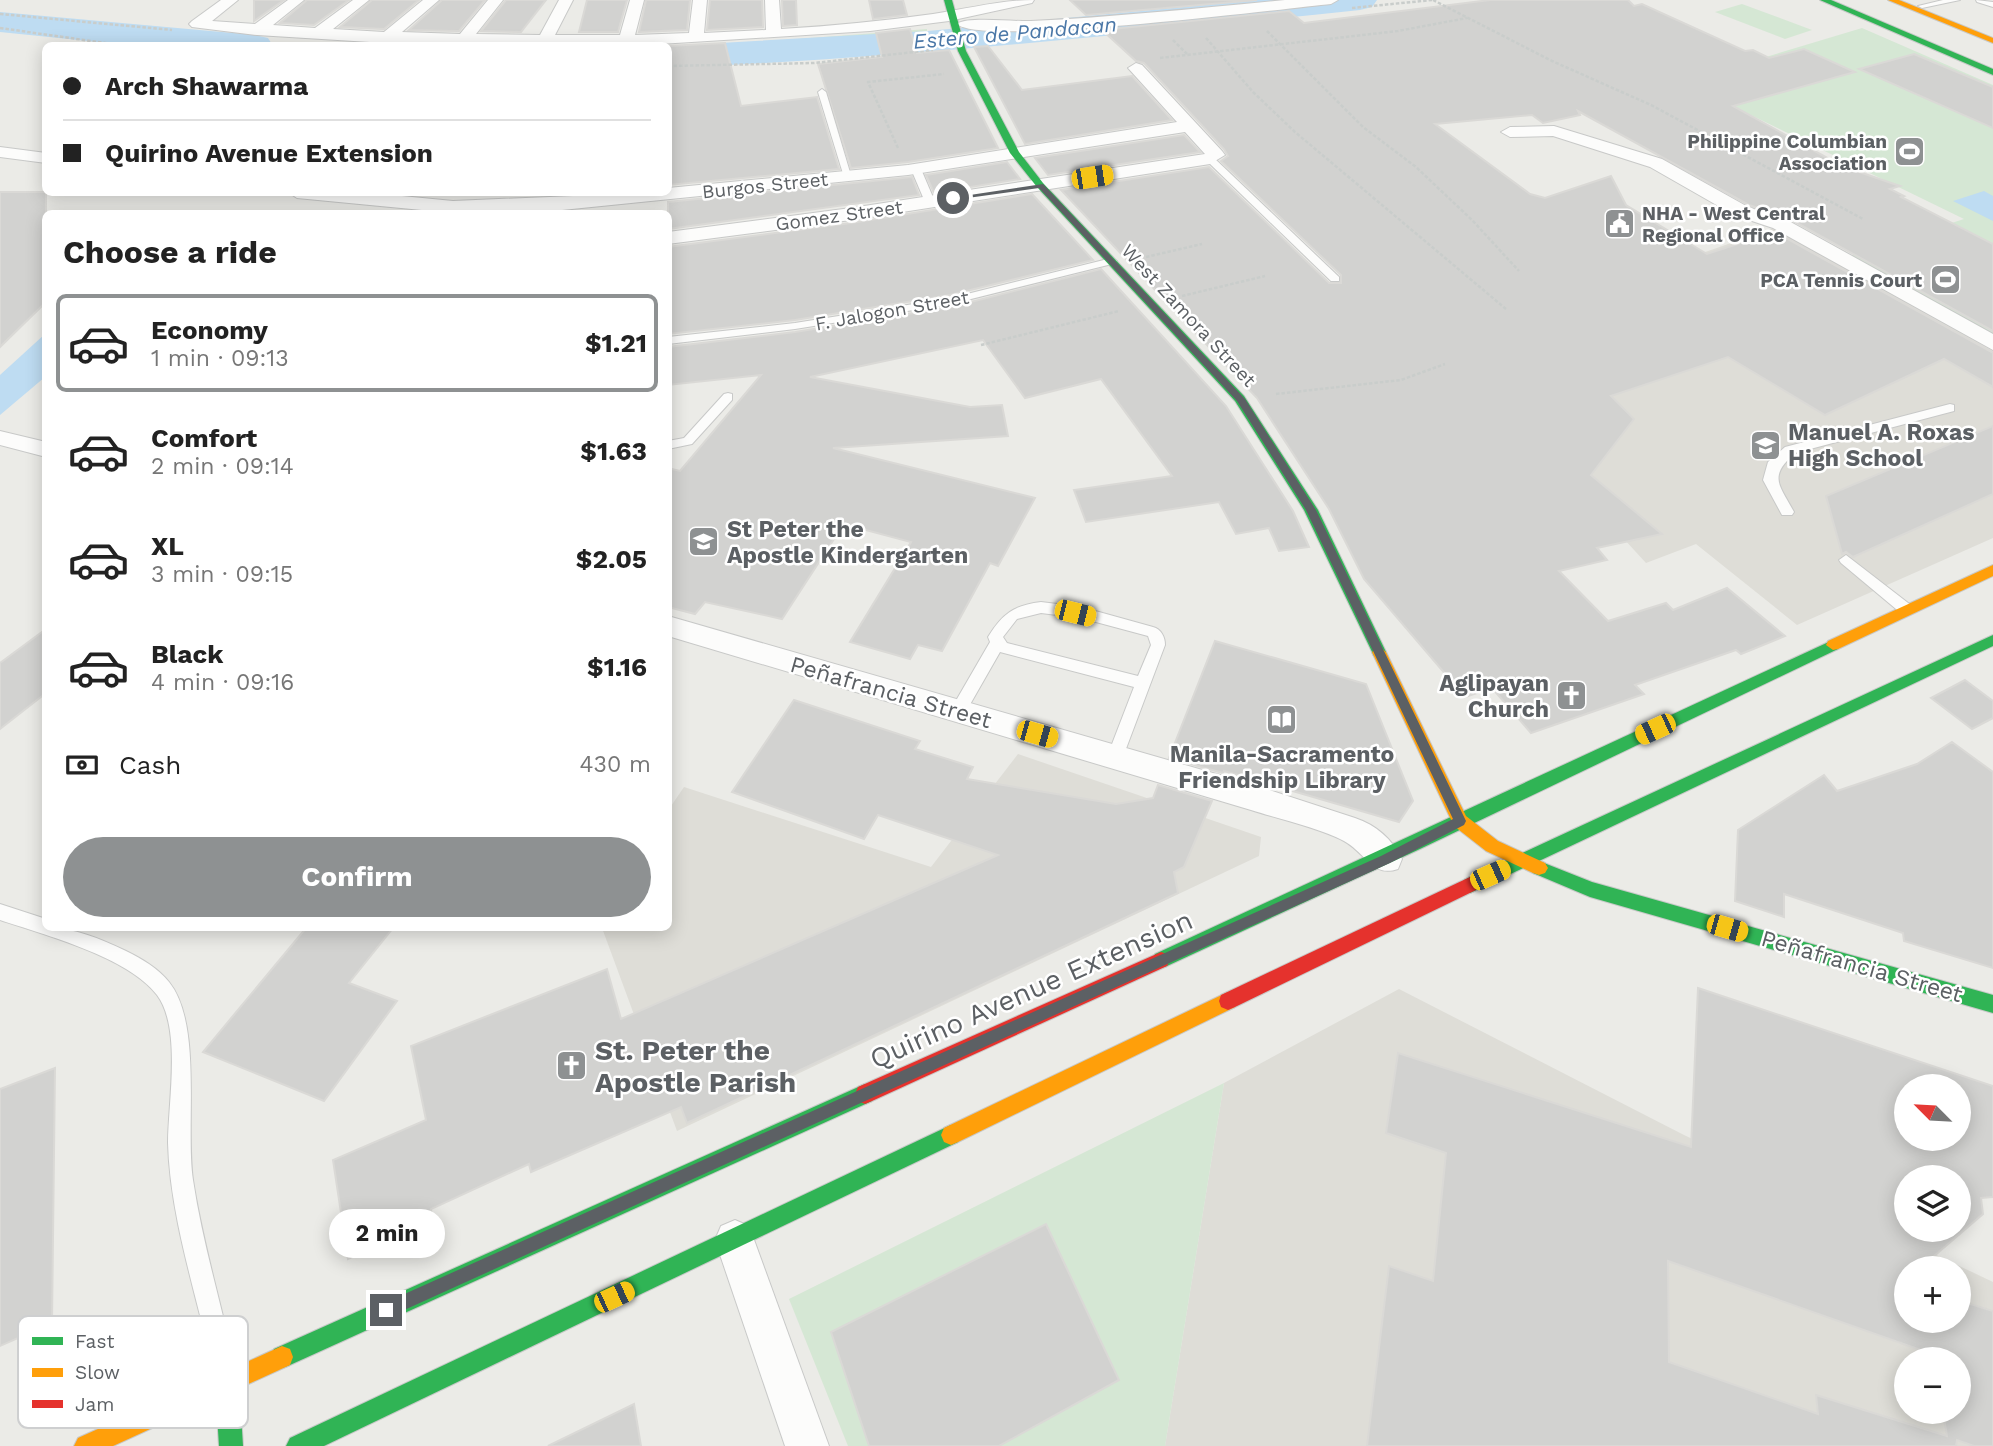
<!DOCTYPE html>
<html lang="en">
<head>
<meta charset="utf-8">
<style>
  :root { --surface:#fff; --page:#f2f2f2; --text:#222; --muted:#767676; --line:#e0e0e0; --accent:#8e9192 }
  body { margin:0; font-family:"Work Sans",sans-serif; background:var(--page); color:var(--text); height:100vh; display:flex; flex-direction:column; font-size:26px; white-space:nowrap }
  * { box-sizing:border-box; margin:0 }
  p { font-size:23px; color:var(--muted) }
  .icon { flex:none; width:38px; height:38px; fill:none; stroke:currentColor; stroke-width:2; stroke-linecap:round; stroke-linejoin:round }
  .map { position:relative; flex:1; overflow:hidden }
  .drawer { position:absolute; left:42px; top:210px; width:630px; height:721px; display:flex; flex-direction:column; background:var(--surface); border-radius:10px; box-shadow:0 4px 18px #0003 }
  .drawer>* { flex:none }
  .hud { position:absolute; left:42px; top:42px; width:630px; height:154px; border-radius:10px; box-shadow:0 4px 18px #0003; display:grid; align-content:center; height:154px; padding:0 21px; background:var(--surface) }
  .needle { width:46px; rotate:294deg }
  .tools { position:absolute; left:1894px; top:1074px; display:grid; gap:14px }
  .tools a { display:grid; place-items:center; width:77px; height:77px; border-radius:50%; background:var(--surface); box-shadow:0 4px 18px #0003; font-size:35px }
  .end { position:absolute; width:32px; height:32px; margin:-16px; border:9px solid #5c6064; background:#fff; box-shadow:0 0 0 4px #fff }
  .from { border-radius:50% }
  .bubble { position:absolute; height:49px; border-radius:24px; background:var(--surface); box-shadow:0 4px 18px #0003; font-size:23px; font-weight:700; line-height:49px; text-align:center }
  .car { position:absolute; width:21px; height:42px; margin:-21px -10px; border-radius:9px; box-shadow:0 0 5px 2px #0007; background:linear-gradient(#f5c518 24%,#345 0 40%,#f5c518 0 76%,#345 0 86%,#f5c518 0) }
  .hud b { display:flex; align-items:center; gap:24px; height:66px; font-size:26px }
  .hud b+b { border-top:2px solid var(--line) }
  .hud i { width:18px; height:18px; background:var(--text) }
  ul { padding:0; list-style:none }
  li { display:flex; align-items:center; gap:21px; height:98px; margin:0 14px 10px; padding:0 7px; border:4px solid transparent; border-radius:10px }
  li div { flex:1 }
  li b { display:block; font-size:26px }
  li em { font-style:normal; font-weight:700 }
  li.selected { border-color:var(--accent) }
  li>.icon { width:63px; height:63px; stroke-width:1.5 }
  h2 { padding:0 21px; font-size:32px; line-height:84px }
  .pay { display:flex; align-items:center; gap:18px; height:77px; padding:0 21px; font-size:26px }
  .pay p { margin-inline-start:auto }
  .action { display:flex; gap:14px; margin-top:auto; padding:14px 21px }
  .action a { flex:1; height:80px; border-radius:42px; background:var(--accent); color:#fff; font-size:28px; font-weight:700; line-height:80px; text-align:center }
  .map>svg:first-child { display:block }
</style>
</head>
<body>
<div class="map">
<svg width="1993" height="1446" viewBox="0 0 1993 1446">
  <rect width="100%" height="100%" fill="#ebebe7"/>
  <g fill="#deddd7" fill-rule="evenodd">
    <polygon points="1777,227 1993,351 1993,538 1797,625 1696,544 1646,563 1444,343"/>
    <polygon points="1018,754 1261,837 1259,856 677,1131 602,928 668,928 669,809 684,787 931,867"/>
    <path d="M1399,989L1684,1135L1993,1282V1446H1165L1224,1083ZM1906,1269H1958V1321H1906ZM1906,1360H1958V1412H1906Z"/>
  </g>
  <g fill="#d5e7d4">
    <polygon points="1742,4 1812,30 1785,39 1715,12"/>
    <polygon points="1862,28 1993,85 1993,339 1847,257 1964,219 1683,82"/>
    <polygon points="927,29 927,35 859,42 669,52 668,46 746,43"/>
    <polygon points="1224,1083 1165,1446 848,1446 789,1299"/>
  </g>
  <g fill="#bedcf2">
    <polygon points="1984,191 1993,196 1993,221 1953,201"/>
    <polygon points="45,334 45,377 0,415 0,375"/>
  </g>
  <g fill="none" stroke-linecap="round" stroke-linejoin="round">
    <g fill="#bedcf2" fill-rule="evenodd">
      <path d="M1258,0H1377L1372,7L1360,10C1130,34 900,58 668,68V46L928,31Z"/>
      <polygon points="0,12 255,35 268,38 273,46 137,46 0,32"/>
    </g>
  </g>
  <g fill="#d2d2d0" stroke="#dad9d6" stroke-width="2" fill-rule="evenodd">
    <polygon points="254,0 284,0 254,21"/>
    <polygon points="307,0 349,0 314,25 280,23"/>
    <polygon points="372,0 419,0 384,29 340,27"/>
    <polygon points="442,0 485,0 459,31 409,30"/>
    <polygon points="506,0 546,0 521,32 481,31"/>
    <polygon points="587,0 627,0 618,32 579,32"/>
    <polygon points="646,0 690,0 687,30 639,32"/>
    <polygon points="710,0 762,0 763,27 707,30"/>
    <polygon points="782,0 796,0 797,25 783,26"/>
    <polygon points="869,0 903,0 907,15 873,19"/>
    <polygon points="1070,0 1257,0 1086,15"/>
    <polygon points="1490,0 1628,0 1634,6 1642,4 1745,51 1753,50 1769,58 1804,49 1855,72 1733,106 1842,166 1900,186 1890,189 1904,196 1901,197 1993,244 1993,331 1788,218 1749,205 1578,111 1580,115 1543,123 1532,115 1435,124 1530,194 1545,198 1611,176 1626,205 1707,254 1775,232 1993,353 1993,387 1944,359 1825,415 1728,357 1611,396 1634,419 1591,475 1662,534 1597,548 1607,560 1559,571 1608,621 1666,603 1673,610 1727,588 1785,636 1741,654 1736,650 1635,685 1644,694 1531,733 1492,688 1465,697 1364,579 1329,509 1257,398 1061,190 1209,167 1329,283 1341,283 1341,275 1221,161 1228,156 1224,149 1144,63 1136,61 1102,30 1289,11 1304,23"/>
    <polygon points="910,29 917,53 949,50 998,148 908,162 851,168 818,64 882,57 876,33"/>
    <polygon points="725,43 741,106 817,97 839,169 668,185 668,107 671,106 668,97 668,46"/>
    <polygon points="988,46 1022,90 1132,76 1172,120 1025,144 974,47"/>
    <polygon points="1914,54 1993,87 1993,128 1859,69"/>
    <polygon points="1184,135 1200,152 1048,175 1035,158"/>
    <polygon points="1007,162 1020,179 934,193 926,175"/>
    <polygon points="912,177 919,195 668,229 668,202"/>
    <polygon points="0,192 46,192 46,302 0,347"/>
    <polygon points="1032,194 1093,260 950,295 795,320 668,334 668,247 851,223"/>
    <polygon points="1101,269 1226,406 1293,511 1309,547 1279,551 1269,528 1236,534 1219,502 1086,522 1074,490 1172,476 1101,379 1025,398 983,340 810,377 970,407 1002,405 1008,436 833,448 1035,498 998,566 990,563 942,651 918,645 910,659 850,642 911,542 847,525 839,537 836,536 782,619 705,602 695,614 668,607 668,468 680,471 761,375 668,385 668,347 795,332 951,307"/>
    <polygon points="1993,426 1993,494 1853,557 1846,552 1842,554 1826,496"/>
    <polygon points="46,629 46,693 0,729 0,663"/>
    <polygon points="1215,641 1366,684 1413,801 1399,822 1224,771 1223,773 1169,758"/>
    <polygon points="1965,680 1993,701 1993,718 1972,729 1931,698"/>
    <polygon points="794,700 920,741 915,749 973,767 967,779 1116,804 1153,798 1158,785 1212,801 1184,867 1174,872 1178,893 687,1123 681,1107 531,1172 529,1164 431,1209 432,1219 348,1259 333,1160 426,1120 411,1046 607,969 621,1019 998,855 878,815 864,839 732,792"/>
    <polygon points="1952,742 1993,772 1993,968 1904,941 1903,933 1784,894 1784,917 1735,901 1738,830 1824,775 1837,791 1917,764"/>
    <polygon points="306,928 393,928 349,983 397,1001 324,1101 203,1052"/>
    <path d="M1698,988L1993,1086V1197L1981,1198L1983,1214L1919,1269H1906V1280L1903,1283H1906V1321H1958V1300L1993,1311V1446H1974L1957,1440L1956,1446H1367L1389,1266L1433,1281L1446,1153L1386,1133L1398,1053L1691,1147ZM1906,1087H1958V1139H1906ZM1906,1178H1958V1230H1906ZM1668,1261L1935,1355L1936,1360H1958V1412H1943L1947,1436L1816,1395L1818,1414L1669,1362Z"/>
    <polygon points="55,1068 52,1323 0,1346 0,1089"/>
    <polygon points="1046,1224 1119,1380 999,1446 869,1446 831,1332"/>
    <polygon points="634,1404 641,1446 548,1446"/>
  </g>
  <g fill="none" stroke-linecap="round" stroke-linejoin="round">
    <defs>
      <g id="lane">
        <polygon points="1943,0 1960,0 1922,8 1918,6"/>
        <polygon points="1976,0 1993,2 1993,7 1977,2"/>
        <polygon points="822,89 826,92 852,179 844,177 818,92"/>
        <polygon points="1207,157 1213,157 1339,277 1339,281 1331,281 1207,161"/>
        <polygon points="913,167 921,169 935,202 934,204 925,202 911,169"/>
        <polygon points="1112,258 1117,261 1116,263 951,304 795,329 668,344 668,337 795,323 951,298"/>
        <polygon points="728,393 732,394 732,400 692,444 668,449 668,441 684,438 724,394"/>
        <path d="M1950,404L1954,405V411L1795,453C1768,477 1779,484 1794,512L1792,515H1782L1763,480L1768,462L1785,447Z"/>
        <polygon points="1846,555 1912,606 1914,610 1912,614 1902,614 1841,563 1839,560"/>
        <path d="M1041,602L1081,607L1153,627C1161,629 1165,637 1165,645L1121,762H1109L1107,757L1134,687L1000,652L964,715H952L950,711L990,642L988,637C1002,614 1014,605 1041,602ZM1041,613L1081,618L1148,636L1151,645L1138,676L1007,643L1003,637L1017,619Z"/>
        <path d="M0,904L46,919V928C75,928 99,938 126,951C142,959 158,968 169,982C203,1024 185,1126 193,1180C203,1247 224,1312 237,1378L234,1386L226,1389L218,1386L215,1378C199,1302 170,1220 168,1143C168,1103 182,1028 157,995C128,957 45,935 0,920Z"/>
      </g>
      <g id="street">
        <path d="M221,0H238L212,21L255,24L288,0H304L273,25L315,28L353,0H369L333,29L384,32L423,0H439L402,32L460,34L488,0H503L476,34L540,35L559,0H573L555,35H620L630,0H644L635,35L689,33L693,0H707L704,33L766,30L765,0H779L781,29C832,26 882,21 933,14C967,9 1000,0 1034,0L1032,3L949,21L870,31L627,46L386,43L257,35L192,27L189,24L192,21Z"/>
        <path d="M1285,0H1338L1331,4C1281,9 981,47 957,24C966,16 1016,22 1031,21C1116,17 1200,8 1285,0Z"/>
        <polygon points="1136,63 1142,65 1222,151 1225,155 1210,164 851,220 668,244 668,232 851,208 1205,154 1185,132 908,175 562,210 453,213 297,198 288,192 361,192 453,201 668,192 668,188 908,165 1177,122 1128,68"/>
        <polygon points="1554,126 1662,159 1748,207 1787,220 1993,334 1993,350 1773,228 1734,215 1650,167 1553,136 1510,137 1501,132 1510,127"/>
        <polygon points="0,147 46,153 46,163 0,157"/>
        <polygon points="0,431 46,442 46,457 0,445"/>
        <path d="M668,616L1251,784L1355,818C1376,825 1392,839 1402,859L1398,869C1372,878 1365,852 1344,841C1320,828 1279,819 1251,810L668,636Z"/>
        <polygon points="735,1220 749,1226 829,1446 785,1446 715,1240 721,1226"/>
      </g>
      <g id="fast">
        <polygon points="944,0 952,0 966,51 1019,152 1043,183 1244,396 1318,510 1386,652 1384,656 1374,656 1304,510 1235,401 1037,187 1010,153 958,51"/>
        <polygon points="1820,0 1831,0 1993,69 1993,75"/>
        <polygon points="1993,635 1993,646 1539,861 1592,882 1993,995 1993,1013 1590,897 1533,873 1530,868 1532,864 1470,893 1464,890 1461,885 1464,880"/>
        <polygon points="1833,640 1840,645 1838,649 1420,849 1167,966 1161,968 1155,966 1152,960 1155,954"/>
        <polygon points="865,1084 872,1087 875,1094 872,1101 290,1365 282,1368 274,1365 271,1357 274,1349"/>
        <polygon points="951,1125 958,1128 961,1135 958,1142 324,1446 286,1446 290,1438"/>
        <polygon points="227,1371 235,1375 239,1383 243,1446 219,1446 215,1383 219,1375"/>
      </g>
      <g id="slow">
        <polygon points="1888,0 1899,0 1993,38 1993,43"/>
        <polygon points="1993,565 1993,576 1838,649 1833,650 1826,645 1828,641"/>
        <polygon points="1379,646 1386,652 1466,816 1498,841 1545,863 1548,868 1545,873 1539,875 1533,873 1486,851 1454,826 1372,652"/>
        <polygon points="1228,992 1235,995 1237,1001 1235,1007 958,1142 951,1145 944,1142 941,1135 944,1128"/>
        <polygon points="282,1346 290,1349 293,1357 290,1365 113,1446 74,1446 78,1438"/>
      </g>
      <g id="jam">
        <polygon points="1470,877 1476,880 1479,885 1476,890 1235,1007 1228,1010 1221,1007 1219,1001 1221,995"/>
        <polygon points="1161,952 1167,954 1170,960 1167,966 872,1101 865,1104 858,1101 855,1094 858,1087"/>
      </g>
    </defs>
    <use href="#lane" stroke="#c8c9c8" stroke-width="2"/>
    <use href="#street" stroke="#c8c9c8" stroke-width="2"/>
    <use href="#fast" stroke="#c8c9c8" stroke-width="2"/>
    <use href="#slow" stroke="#c8c9c8" stroke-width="2"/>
    <use href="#jam" stroke="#c8c9c8" stroke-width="2"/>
    <g stroke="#c9cdcb" stroke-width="2.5" stroke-dasharray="3.5 2" stroke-linecap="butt">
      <polyline points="1433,0 1552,61 1651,105 1863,219"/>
      <polyline points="1352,8 1432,0"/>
      <polyline points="0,14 172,30"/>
      <polyline points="0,28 126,46"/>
      <polyline points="1267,31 1363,127 1416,167 1472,220 1519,271"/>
      <polyline points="1206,38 1253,92 1295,132 1506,309"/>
      <polyline points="1173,40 1187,54"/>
      <polyline points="1160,58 1398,31 1467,18"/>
      <polyline points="668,66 814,63 933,50"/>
      <polyline points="898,148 868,82 944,74"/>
      <polyline points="1146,257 1202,244"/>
      <polyline points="1182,296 1265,276"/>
      <polyline points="981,345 1119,311"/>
      <polyline points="1276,394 1401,380 1445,364"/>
    </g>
    <use href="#lane" fill="#fcfcfb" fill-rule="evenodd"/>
    <use href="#street" fill="#fcfcfb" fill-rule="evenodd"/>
    <use href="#fast" fill="#30b455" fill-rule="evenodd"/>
    <use href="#slow" fill="#ff9f0a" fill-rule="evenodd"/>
    <use href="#jam" fill="#e5322d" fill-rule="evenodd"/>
  </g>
  <polygon fill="#5c6064" points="1043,184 1245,399 1316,510 1466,821 1464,825 1390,863 391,1316 386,1318 380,1316 378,1310 380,1305 1381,856 1453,819 1306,510 1237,401 1039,188 953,200 950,198"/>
  <defs>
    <symbol id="stadium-square" viewBox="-11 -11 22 22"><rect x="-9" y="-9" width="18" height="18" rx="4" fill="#8e9192" stroke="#fff"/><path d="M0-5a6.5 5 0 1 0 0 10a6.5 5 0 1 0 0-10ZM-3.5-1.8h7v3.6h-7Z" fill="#fff"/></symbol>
    <symbol id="civic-square" viewBox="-11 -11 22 22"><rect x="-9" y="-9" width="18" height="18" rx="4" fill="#8e9192" stroke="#fff"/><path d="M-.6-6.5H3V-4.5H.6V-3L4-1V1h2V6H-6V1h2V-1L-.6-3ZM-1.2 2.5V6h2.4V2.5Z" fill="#fff"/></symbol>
    <symbol id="school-square" viewBox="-11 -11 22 22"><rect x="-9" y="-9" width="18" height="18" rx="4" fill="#8e9192" stroke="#fff"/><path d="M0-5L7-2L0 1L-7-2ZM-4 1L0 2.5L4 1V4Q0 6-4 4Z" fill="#fff"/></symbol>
    <symbol id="church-square" viewBox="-11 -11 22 22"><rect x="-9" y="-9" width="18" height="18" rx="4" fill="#8e9192" stroke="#fff"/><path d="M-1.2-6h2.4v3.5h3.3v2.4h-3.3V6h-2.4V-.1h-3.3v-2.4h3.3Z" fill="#fff"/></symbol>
    <symbol id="library-square" viewBox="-11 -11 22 22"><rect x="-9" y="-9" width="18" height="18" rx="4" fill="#8e9192" stroke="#fff"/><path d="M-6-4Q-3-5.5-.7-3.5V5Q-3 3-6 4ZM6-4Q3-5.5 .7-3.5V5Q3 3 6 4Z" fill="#fff"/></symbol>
  </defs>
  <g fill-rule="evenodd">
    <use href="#stadium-square" x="1892" y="134" width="35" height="35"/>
    <use href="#civic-square" x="1602" y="206" width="35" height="35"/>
    <use href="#stadium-square" x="1928" y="262" width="35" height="35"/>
    <use href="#school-square" x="1748" y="428" width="35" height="35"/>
    <use href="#school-square" x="686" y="524" width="35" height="35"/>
    <use href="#church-square" x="1554" y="678" width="35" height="35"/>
    <use href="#library-square" x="1264" y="702" width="35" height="35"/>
    <use href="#church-square" x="554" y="1048" width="35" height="35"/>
  </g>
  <g text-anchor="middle" stroke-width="5" stroke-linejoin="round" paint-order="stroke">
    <g font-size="19" font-weight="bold" fill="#5c6064" stroke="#fff" text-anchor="end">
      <text x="1887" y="148">Philippine Columbian<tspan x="1887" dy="22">Association</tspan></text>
      <text x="1642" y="220" text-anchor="start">NHA - West Central<tspan x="1642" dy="22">Regional Office</tspan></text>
      <text x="1922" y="287">PCA Tennis Court</text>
    </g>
    <g font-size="19" fill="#5c6064" stroke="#fff">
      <text transform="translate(765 185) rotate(-6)" y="7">Burgos Street</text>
      <text transform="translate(839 215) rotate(-8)" y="7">Gomez Street</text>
      <text transform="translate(892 310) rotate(-10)" y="7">F. Jalogon Street</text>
      <text transform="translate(1189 315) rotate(47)" y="7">West Zamora Street</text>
    </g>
    <g font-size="21" font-style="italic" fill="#4a77a7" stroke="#fff">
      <text transform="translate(1015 33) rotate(-5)" y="7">Estero de Pandacan</text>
    </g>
    <g font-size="23" font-weight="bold" fill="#5c6064" stroke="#fff" text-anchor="start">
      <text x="1788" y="440">Manuel A. Roxas<tspan x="1788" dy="26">High School</tspan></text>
      <text x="727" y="537">St Peter the<tspan x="727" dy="26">Apostle Kindergarten</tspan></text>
      <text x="1549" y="691" text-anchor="end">Aglipayan<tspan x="1549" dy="26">Church</tspan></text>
      <text x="1282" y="762" text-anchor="middle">Manila-Sacramento<tspan x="1282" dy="26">Friendship Library</tspan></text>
    </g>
    <g font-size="23" fill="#5c6064" stroke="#fff">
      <text transform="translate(891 692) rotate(16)" y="8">Peñafrancia Street</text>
      <text transform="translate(1862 966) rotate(16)" y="8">Peñafrancia Street</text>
    </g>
    <g font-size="28" fill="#5c6064" stroke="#fff">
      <text transform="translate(1031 989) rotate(-24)" y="10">Quirino Avenue Extension</text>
    </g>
    <g font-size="28" font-weight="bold" fill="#5c6064" stroke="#fff" text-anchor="start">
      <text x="595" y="1060">St. Peter the<tspan x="595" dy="32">Apostle Parish</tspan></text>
    </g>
  </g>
  <rect x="18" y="1316" width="230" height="112" rx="10" fill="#fff" stroke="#cecfd0" stroke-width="2"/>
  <rect x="32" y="1337" width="31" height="8" fill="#30b455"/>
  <rect x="32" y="1368" width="31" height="9" fill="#ff9f0a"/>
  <rect x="32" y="1400" width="31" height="8" fill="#e5322d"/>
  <g font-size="19" fill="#5c6064">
    <text x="75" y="1348">Fast</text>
    <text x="75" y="1379">Slow</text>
    <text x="75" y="1411">Jam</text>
  </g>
</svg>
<div class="tools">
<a><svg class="needle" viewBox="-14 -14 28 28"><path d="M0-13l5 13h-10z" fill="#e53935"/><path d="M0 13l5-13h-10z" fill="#767676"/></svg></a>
<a><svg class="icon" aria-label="layers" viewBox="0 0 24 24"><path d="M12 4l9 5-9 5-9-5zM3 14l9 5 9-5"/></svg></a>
<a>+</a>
<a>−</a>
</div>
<i class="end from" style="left:953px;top:198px"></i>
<i class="end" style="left:386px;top:1310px"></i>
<div class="bubble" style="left:329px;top:1209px;width:116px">2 min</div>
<i class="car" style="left:1092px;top:177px;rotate:81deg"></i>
<i class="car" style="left:1075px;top:613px;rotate:104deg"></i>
<i class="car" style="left:1655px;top:729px;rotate:245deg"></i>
<i class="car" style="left:1037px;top:734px;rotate:106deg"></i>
<i class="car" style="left:1490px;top:875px;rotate:66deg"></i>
<i class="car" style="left:1727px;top:928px;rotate:106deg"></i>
<i class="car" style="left:614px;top:1297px;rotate:65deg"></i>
<div class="hud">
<b><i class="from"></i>Arch Shawarma</b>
<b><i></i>Quirino Avenue Extension</b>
</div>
<section class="drawer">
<h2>Choose a ride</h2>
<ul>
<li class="selected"><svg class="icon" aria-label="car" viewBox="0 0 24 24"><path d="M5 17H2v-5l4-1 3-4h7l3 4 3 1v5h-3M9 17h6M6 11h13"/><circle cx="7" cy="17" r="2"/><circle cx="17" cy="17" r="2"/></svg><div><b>Economy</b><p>1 min · 09:13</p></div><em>$1.21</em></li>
<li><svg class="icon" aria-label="car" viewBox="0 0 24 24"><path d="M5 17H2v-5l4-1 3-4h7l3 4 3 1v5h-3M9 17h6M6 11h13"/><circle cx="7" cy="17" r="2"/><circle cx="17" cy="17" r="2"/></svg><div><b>Comfort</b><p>2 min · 09:14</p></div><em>$1.63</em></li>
<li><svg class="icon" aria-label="car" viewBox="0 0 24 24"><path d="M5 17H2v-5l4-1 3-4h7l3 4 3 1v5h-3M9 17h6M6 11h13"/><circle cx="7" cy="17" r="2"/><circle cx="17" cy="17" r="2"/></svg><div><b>XL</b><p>3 min · 09:15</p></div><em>$2.05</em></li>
<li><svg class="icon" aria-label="car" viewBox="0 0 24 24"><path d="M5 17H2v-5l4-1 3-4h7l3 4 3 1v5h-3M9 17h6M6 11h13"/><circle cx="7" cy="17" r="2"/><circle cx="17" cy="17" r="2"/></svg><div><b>Black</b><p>4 min · 09:16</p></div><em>$1.16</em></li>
</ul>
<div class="pay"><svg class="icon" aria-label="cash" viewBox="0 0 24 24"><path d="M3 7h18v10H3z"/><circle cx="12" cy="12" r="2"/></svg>Cash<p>430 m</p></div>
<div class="action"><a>Confirm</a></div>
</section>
</div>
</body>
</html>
